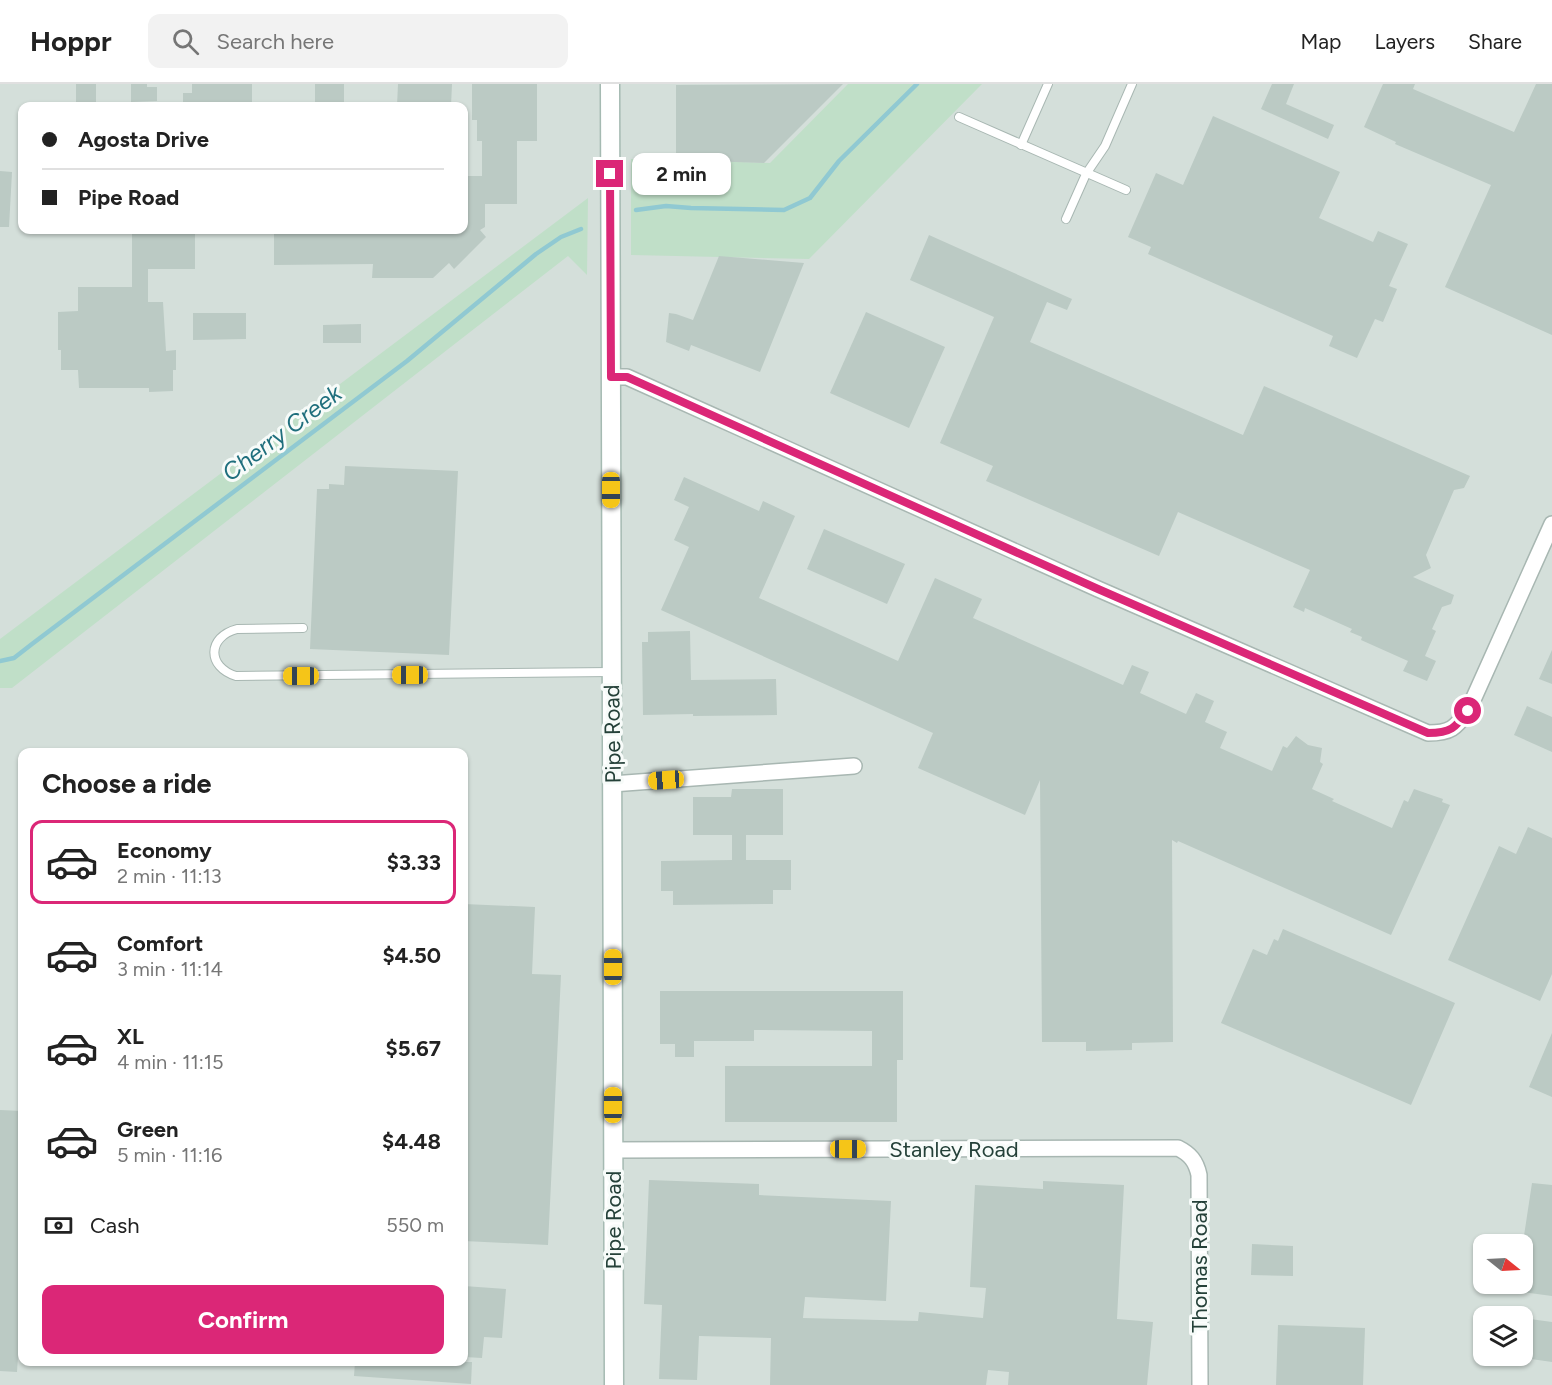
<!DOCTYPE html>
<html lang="en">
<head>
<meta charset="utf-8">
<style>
  :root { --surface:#fff; --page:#f2f2f2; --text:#222; --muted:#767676; --line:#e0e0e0; --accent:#db2777 }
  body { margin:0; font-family:Figtree,sans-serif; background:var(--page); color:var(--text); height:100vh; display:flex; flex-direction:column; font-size:22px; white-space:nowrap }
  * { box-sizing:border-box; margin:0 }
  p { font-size:20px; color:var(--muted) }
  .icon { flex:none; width:33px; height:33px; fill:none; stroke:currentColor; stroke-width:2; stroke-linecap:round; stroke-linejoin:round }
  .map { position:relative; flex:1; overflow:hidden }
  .sheet { position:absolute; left:18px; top:664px; width:450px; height:618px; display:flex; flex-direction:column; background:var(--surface); border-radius:12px; box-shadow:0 2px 4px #0004 }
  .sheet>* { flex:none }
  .hud { position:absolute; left:18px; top:18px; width:450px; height:132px; border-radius:12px; box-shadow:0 2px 4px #0004; display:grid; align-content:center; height:132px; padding:0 24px; background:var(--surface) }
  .needle { width:39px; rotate:108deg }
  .buttons { position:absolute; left:1473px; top:1150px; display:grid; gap:12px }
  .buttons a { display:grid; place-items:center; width:60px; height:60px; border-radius:12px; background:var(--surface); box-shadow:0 2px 4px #0004; font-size:30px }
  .end { position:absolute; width:27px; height:27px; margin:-14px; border:8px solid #db2777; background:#fff; box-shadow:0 0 0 3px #fff }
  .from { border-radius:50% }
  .bubble { position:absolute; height:42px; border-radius:12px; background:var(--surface); box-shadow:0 2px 4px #0004; font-size:20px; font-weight:700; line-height:42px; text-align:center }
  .car { position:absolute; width:18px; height:36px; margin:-18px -9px; border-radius:8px; box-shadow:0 0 4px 2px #0007; background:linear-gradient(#f5c518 24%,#345 0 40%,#f5c518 0 76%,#345 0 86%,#f5c518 0) }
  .hud b { display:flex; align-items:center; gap:21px; height:57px; font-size:22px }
  .hud b+b { border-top:2px solid var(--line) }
  .hud i { width:15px; height:15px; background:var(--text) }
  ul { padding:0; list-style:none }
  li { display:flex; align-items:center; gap:18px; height:84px; margin:0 12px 9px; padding:0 12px; border:3px solid transparent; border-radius:12px }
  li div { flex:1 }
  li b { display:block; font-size:22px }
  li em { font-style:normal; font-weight:700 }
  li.active { border-color:var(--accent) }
  li>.icon { width:54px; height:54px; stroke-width:1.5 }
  h2 { padding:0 24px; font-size:27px; line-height:72px }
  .pay { display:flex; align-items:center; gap:15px; height:66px; padding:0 24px; font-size:22px }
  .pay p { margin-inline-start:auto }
  .action { display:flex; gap:12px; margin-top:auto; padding:12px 24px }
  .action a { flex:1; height:69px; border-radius:12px; background:var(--accent); color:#fff; font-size:24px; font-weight:700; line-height:69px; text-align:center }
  header { display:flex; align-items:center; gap:36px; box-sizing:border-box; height:84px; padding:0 30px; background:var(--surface); border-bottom:2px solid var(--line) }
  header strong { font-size:28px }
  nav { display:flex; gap:33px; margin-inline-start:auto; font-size:21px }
  .search { width:420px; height:54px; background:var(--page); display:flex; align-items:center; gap:15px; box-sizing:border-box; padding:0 21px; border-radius:12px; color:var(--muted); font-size:22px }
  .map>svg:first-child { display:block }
</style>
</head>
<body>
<header>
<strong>Hoppr</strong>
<div class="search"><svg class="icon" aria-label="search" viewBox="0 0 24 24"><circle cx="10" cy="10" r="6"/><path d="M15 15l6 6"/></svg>Search here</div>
<nav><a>Map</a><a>Layers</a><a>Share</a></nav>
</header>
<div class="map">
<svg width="1552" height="1301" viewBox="0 0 1552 1301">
  <rect width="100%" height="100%" fill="#e6efeb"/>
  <path fill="#d4dfda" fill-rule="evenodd" d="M0,0H1552V1301H0ZM22,22H464V146H22ZM22,669H464V1278H22ZM1484,1161H1522V1200H1484ZM1484,1233H1522V1272H1484Z"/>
  <g fill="#c0dfc8">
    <polygon points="848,0 982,0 809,175 631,171 631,75 770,79"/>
    <polygon points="588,114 587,191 568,172 12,604 0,604 0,555"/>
  </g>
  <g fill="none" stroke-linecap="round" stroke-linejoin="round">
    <g stroke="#90c9d2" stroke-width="4.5">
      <polyline points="636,126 666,122 691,124 784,126 810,114 839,77 917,0"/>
      <polyline points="0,577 14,574 32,560 407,277 536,170 561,153 581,145"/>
    </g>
  </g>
  <g fill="#bbcac4">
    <rect x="76" y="0" width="20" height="22"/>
    <polygon points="131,0 147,0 147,3 157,3 157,17 131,18"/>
    <polygon points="192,0 252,0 252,22 183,21 183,9 192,9"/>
    <rect x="315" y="0" width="29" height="22"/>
    <polygon points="398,0 452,0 451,22 397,22"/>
    <polygon points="472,0 537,0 537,57 517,57 517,120 485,120 485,143 480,146 486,153 454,185 449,179 433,194 372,194 373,180 274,181 274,146 464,146 464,92 482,92 482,57 477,57 477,36 472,36"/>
    <polygon points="843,0 764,79 676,76 676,1"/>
    <polygon points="1272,0 1294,0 1286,20 1334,41 1328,55 1261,25"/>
    <polygon points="1383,0 1415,0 1413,5 1514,48 1536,0 1552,0 1552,251 1445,203 1491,101 1395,60 1396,58 1364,43"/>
    <polygon points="1213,32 1340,88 1319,134 1373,158 1378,147 1408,160 1389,202 1397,205 1383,238 1375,235 1357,274 1329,262 1333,252 1148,170 1151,163 1128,153 1156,89 1183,101"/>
    <polygon points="0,87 12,88 9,143 0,143"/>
    <polygon points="132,146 195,146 195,185 148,185 148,218 163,218 166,267 176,266 176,286 173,286 173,307 149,308 149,304 79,304 78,286 61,286 61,266 58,266 58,228 78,227 78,203 132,203"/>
    <polygon points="929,151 1072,215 1067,226 1047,218 1030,258 1243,351 1264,302 1470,392 1464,404 1454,406 1426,471 1431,484 1413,493 1454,511 1451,520 1442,523 1432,545 1436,547 1425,572 1436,577 1427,597 1403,587 1408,577 1361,556 1362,553 1350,548 1352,545 1305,524 1304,528 1293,523 1310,486 1178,428 1159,472 986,397 993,382 940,359 994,233 910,196"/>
    <polygon points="719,172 804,179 760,288 691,261 689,267 666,258 669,229 676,230 693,236"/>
    <polygon points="866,228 945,263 909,344 830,309"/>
    <polygon points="193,229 246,229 246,255 193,256"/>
    <polygon points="361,240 361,259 323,259 323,241"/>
    <polygon points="345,382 458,387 449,571 310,565 317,405 329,405 329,400 344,401"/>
    <polygon points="684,393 759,427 763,417 795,432 759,514 898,577 935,494 982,515 973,534 1123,601 1132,581 1149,588 1140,609 1186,630 1196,609 1214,617 1205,638 1227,648 1220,664 1272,687 1283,662 1287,664 1296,652 1308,661 1322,664 1320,678 1323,680 1312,705 1334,715 1332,717 1392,744 1404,716 1408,718 1414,705 1443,715 1442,718 1450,721 1391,851 1178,757 1177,759 1172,756 1173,958 1132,959 1132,966 1086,967 1086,958 1042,958 1040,696 1025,731 918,684 933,649 661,526 689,463 674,456 689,423 674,416"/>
    <polygon points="824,445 905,480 887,520 807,485"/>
    <polygon points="690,547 691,596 776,595 777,631 693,632 693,630 643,631 642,558 648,558 648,548"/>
    <polygon points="1552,566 1552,600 1539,595"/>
    <polygon points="1527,622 1552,633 1552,668 1514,651"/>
    <polygon points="732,705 783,705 783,751 746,751 746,776 791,776 791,806 773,806 773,820 673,821 673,807 661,807 661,777 732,776 732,751 693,751 693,713 731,713"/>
    <polygon points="1528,743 1552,754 1552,890 1540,917 1448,876 1499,762 1516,770"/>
    <polygon points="464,820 535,823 532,890 561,891 548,1161 464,1157"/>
    <polygon points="1283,845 1455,919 1411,1021 1221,939 1253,865 1267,871 1274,855 1278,857"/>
    <polygon points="660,907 903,907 903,976 897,976 897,1038 725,1038 725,982 872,982 872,947 754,946 754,957 694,957 694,973 675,973 675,960 660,960"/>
    <polygon points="1552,949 1552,1013 1529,1003"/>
    <polygon points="0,1026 22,1027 22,1257 19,1256 17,1288 0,1287"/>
    <polygon points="649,1096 759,1100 759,1111 891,1117 886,1217 805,1213 803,1234 918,1237 919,1228 983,1234 986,1204 970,1203 975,1101 1043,1105 1043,1097 1124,1101 1117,1235 1153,1238 1147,1301 1008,1301 1009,1288 988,1286 986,1301 770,1301 771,1254 699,1252 697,1296 659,1295 662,1221 644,1220"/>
    <polygon points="1532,1099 1552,1101 1552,1212 1522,1208 1522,1165"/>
    <polygon points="1252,1160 1293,1162 1293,1192 1251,1191"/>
    <polygon points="464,1202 506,1205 502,1254 484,1253 482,1274 464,1273"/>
    <polygon points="1530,1235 1552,1238 1552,1278 1524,1274"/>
    <polygon points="1278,1241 1365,1244 1363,1301 1276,1301"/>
    <polygon points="355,1278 472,1278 471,1300 354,1292"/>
  </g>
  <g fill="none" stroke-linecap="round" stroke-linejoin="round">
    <defs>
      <g id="lane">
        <polyline points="959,33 1126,106"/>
        <polyline points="1021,61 1048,0"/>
        <polyline points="1066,135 1086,90 1105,62 1132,0"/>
        <path d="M303,544L237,545C207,553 207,583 236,592L611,588"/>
      </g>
      <g id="street">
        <path d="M611,293H627L1098,505L1428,649C1451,649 1455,644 1468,627L1552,440"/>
        <polyline points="612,700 854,682"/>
        <path d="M613,1066L1178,1064C1190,1070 1196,1077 1199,1091L1200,1301"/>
      </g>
      <polyline id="secondary" points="610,0 614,1301"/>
    </defs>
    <use href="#lane" stroke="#a8b7b2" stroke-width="10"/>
    <use href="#street" stroke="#a8b7b2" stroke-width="18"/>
    <use href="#secondary" stroke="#a5bab2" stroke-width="21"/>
    <use href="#lane" stroke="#fff" stroke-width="8"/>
    <use href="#street" stroke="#fff" stroke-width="15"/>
    <use href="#secondary" stroke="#fff" stroke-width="18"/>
  </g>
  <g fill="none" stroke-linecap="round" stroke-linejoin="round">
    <path stroke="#db2777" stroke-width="8" d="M610,90L611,293H627L1098,505L1428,649C1451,649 1455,644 1468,627"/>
  </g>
  <g text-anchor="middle" stroke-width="6" stroke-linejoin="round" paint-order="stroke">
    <g font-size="22" fill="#254139" stroke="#f7fbf9">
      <text transform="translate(612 650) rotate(-91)" y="8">Pipe Road</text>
      <text x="954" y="1073">Stanley Road</text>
      <text transform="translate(613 1136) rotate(-90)" y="8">Pipe Road</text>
      <text transform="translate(1199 1182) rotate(-90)" y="8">Thomas Road</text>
    </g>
    <g font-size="24" font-style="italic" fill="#1f6f7d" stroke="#f7fbf9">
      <text transform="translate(282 349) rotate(-37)" y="8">Cherry Creek</text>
    </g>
  </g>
</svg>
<div class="buttons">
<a><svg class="needle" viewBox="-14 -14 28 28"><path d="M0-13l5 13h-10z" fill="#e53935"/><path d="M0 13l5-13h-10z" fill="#767676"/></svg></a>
<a><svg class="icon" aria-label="layers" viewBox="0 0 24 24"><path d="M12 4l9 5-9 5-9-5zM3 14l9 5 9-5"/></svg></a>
</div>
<i class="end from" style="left:1468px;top:627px"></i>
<i class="end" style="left:610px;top:90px"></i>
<div class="bubble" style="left:632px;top:69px;width:99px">2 min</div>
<i class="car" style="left:611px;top:406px;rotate:180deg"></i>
<i class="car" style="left:410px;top:591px;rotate:270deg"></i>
<i class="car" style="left:301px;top:592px;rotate:270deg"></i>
<i class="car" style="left:666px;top:696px;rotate:266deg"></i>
<i class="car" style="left:613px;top:883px;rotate:0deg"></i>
<i class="car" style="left:613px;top:1021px;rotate:0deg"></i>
<i class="car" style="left:848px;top:1065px;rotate:90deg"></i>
<div class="hud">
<b><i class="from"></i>Agosta Drive</b>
<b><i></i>Pipe Road</b>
</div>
<section class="sheet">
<h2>Choose a ride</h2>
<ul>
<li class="active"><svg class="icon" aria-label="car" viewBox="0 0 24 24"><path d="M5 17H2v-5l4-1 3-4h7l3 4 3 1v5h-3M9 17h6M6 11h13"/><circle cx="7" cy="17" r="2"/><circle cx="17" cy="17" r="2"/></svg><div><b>Economy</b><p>2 min · 11:13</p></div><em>$3.33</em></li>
<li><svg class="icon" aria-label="car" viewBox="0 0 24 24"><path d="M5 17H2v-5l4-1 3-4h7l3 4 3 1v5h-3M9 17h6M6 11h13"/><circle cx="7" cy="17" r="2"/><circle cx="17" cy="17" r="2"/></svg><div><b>Comfort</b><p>3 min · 11:14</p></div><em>$4.50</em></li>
<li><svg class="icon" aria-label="car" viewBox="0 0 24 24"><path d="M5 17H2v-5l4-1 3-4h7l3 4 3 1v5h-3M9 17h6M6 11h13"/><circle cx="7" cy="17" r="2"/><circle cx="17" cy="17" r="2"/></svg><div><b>XL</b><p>4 min · 11:15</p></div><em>$5.67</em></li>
<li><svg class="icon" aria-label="car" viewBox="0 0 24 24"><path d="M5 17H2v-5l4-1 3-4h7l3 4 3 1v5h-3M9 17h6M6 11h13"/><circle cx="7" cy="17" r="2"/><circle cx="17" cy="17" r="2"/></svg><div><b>Green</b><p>5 min · 11:16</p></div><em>$4.48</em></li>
</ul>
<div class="pay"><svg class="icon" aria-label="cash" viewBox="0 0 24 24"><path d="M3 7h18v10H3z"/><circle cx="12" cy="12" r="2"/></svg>Cash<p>550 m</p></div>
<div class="action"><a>Confirm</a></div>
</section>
</div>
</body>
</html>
